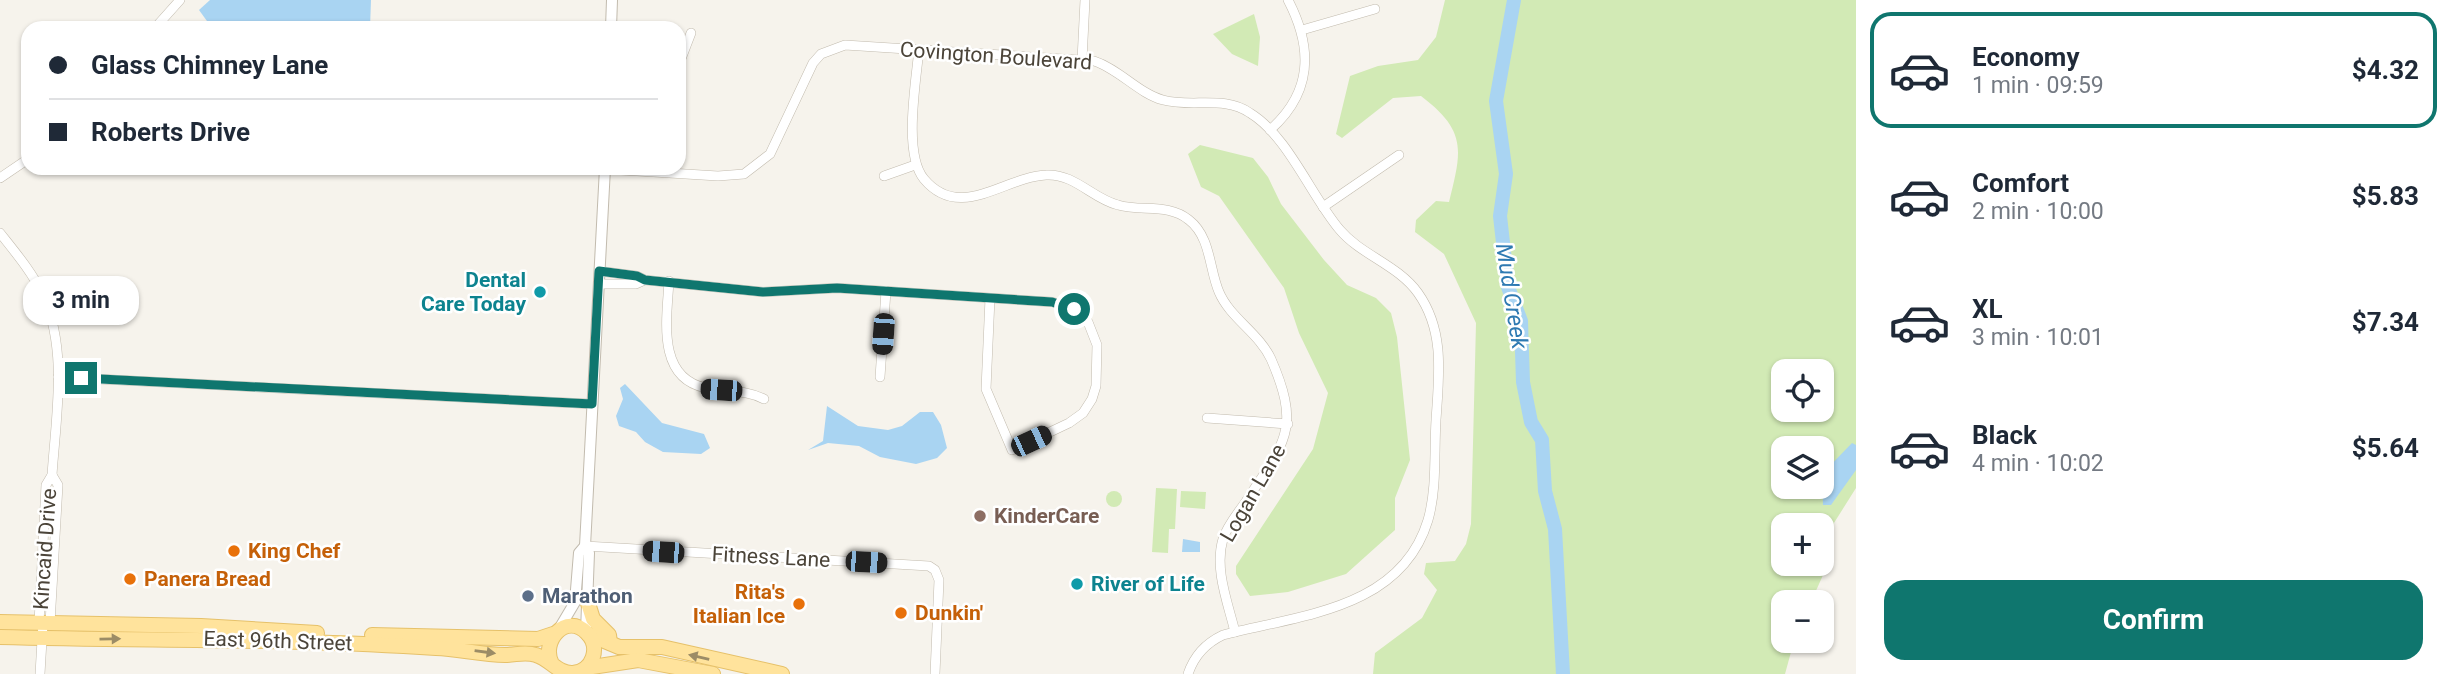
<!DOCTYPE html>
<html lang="en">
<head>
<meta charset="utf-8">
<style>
  :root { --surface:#fff; --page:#f6f6f7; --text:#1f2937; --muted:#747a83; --line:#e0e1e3; --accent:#0f766e }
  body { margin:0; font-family:Roboto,sans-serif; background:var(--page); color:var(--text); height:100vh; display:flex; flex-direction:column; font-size:26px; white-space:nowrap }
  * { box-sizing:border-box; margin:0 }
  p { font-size:23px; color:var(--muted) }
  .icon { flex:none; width:38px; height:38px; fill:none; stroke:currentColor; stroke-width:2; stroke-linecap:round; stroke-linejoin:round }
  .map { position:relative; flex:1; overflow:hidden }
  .panel { display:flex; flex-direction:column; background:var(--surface); width:595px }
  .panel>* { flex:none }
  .hud { position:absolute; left:21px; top:21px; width:665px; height:154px; border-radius:21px; box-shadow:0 2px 5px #0004; display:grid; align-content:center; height:154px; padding:0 28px; background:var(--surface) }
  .buttons { position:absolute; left:1771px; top:359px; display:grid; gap:14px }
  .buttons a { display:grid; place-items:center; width:63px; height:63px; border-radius:14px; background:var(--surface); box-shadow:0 2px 5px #0004; font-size:35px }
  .end { position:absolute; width:32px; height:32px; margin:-16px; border:9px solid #0f766e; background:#fff; box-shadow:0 0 0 4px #fff }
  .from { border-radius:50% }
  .bubble { position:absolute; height:49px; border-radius:21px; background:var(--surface); box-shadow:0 2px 5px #0004; font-size:23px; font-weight:700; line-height:49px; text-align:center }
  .car { position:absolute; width:21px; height:42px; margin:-21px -10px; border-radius:9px; box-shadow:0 0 5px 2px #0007; background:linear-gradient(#222 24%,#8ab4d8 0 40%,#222 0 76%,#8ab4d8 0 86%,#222 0) }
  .hud b { display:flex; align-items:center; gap:24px; height:66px; font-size:26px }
  .hud b+b { border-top:2px solid var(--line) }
  .hud i { width:18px; height:18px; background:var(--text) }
  ul { padding:12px 0 0; list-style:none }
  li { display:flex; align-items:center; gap:21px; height:116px; margin:0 14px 10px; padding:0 14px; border:4px solid transparent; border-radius:21px }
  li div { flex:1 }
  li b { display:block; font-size:26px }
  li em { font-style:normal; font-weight:700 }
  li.active { border-color:var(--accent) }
  li>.icon { width:63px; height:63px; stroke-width:1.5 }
  .button { display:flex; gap:14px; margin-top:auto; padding:14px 28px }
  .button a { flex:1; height:80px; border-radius:21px; background:var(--accent); color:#fff; font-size:28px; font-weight:700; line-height:80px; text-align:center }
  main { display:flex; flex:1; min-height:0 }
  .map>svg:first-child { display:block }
</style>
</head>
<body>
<main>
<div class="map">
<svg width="1856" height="674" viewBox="0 0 1856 674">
  <rect width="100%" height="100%" fill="#f6f3ec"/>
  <g fill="#d2eab5" fill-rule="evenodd">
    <path d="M1445,0H1856V488L1822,542L1827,566L1811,602H1783V640L1794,641L1785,674H1373L1375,653L1422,618L1437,590L1424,574L1426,563L1455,561L1466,544L1471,524L1476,323L1444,254L1415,232L1416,220L1436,201L1449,202C1462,150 1467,131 1421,96L1393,98L1342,138L1336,134L1350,76L1378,66L1418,60L1436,37ZM1783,371H1822V410H1783ZM1783,448H1822V486H1783ZM1783,525H1822V564H1783Z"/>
    <polygon points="1254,14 1260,37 1258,66 1232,54 1213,34"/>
    <polygon points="1200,145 1253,158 1268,177 1281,204 1324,260 1347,285 1376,298 1391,313 1397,337 1410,460 1395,498 1395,530 1346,574 1288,592 1250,596 1236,574 1236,566 1313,449 1328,393 1299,333 1284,288 1219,196 1201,187 1188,154"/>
    <polygon points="1156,488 1177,489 1175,529 1169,529 1168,553 1152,552"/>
    <polygon points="1181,491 1206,492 1205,509 1180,507"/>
    <circle cx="1114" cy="499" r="8"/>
  </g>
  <g fill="#a9d4f2">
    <polygon points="210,0 371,0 370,28 212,28 199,10"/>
    <polygon points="625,384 662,423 704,434 710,448 701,454 663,452 645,442 636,432 619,426 616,416 623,399 620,388"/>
    <polygon points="827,406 858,426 888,430 902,426 920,412 933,412 941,425 947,448 937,458 916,464 880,457 859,446 828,443 808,450 823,441"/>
    <polygon points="1852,443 1856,445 1856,470 1831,505 1823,505 1822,474"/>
    <polygon points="1183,539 1200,542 1200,552 1182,552"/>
  </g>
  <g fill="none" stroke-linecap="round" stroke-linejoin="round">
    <polyline stroke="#a9d4f2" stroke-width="14" points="1514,0 1496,101 1506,174 1500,216 1508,287 1521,321 1523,382 1531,422 1542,440 1545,491 1555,529 1563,674"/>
    <defs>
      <g id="minor">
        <polyline points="155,28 180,0"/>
        <polyline points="1302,30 1375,9"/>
        <path d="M919,49C916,82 903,154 924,179C960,222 1004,177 1046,175C1074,173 1093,199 1118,205C1142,212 1168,203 1189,220C1211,237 1209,269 1219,292C1230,318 1259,333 1271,359C1302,430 1284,443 1245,503C1237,514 1227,526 1223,539C1214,569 1228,603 1235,632"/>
        <polyline points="1082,60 1085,0"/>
        <polyline points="679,89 681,59 691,33"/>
        <path d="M1270,130C1313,92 1313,48 1288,0"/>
        <path d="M605,169L718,176L744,174L770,154L813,63L821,54L845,45L1094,61C1119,69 1138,93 1163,100C1192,108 1224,95 1250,113C1288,136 1311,196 1340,230C1361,255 1398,265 1418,293C1445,331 1439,375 1436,420C1434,452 1437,489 1428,520C1401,610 1299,615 1223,635C1206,643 1194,656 1188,674"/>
        <polyline points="884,176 915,165"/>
        <polyline points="0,178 28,159"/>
        <polyline points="1323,207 1399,155"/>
        <path d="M0,233C15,252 32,272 43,295C68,350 56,416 52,475L46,485L39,623"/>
        <polyline points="599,271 637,276 645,280 763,292 837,288 1052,302 1070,307 1088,322 1097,345 1096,386 1092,399 1083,413 1069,423 1012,450 986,389 990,298"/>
        <path d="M669,281C667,318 656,378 706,388C727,393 745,389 764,399"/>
        <polyline points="599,284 636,284 645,280"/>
        <polyline points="58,377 592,404"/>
        <polyline points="880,377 886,291"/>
        <polyline points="1207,418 1288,424"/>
        <polyline points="585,546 929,566 935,570 939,580 935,674"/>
        <polyline points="50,623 58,485 52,475"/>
        <polyline points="40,674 43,623"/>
      </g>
      <g id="tertiary">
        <polyline points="611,28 612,0"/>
        <polyline points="559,629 575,602 579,553 585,546"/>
        <polyline points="586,632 589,553 585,546 605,168"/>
      </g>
      <g id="primary">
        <polyline points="587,600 593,619 609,635 610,643"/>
        <polyline points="0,622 201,626 317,633"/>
        <polyline points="588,634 619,647 662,647 782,674"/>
        <polyline points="372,635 538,639 553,634"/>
        <path d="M0,637C145,641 291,638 436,648C459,649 482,655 505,655C516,655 525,651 536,655C550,659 558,674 573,673C593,671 601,647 587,633C566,612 540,641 552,664"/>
        <polyline points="586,668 638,660 713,674"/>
      </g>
    </defs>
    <use href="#minor" stroke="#c2bbae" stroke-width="10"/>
    <use href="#tertiary" stroke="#c2bbae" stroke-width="12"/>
    <use href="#primary" stroke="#e6c16a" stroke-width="16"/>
    <use href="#minor" stroke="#fff" stroke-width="9"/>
    <use href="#tertiary" stroke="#fff" stroke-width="10"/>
    <use href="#primary" stroke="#ffe39c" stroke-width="14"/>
  </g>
  <defs><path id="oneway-solid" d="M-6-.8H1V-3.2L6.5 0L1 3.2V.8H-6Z" transform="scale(1.75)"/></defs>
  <g fill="#9c8c66">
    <use href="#oneway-solid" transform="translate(110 639) rotate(-1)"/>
    <use href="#oneway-solid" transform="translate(485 652) rotate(8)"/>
    <use href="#oneway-solid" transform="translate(699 657) rotate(-167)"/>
  </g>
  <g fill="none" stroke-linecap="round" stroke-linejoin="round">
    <polyline stroke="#0f766e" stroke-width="9" points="81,378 592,404 599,271 637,276 645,280 763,292 837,288 1052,302 1074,309"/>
  </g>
  <g fill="#0f9aa8" stroke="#fff" stroke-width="2.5">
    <circle cx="540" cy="292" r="7"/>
    <circle cx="1077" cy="584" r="7"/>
  </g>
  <circle fill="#8d6e63" stroke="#fff" stroke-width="2.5" cx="980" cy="516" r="7"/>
  <g fill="#e8710a" stroke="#fff" stroke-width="2.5">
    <circle cx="234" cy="551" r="7"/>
    <circle cx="130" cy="579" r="7"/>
    <circle cx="799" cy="604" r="7"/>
    <circle cx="901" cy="613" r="7"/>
  </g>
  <circle fill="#5c6f8a" stroke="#fff" stroke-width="2.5" cx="528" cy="596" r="7"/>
  <g text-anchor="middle" stroke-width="5" stroke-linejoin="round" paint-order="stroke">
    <g font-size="21" fill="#4b4439" stroke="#fff">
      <text transform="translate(996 56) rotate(4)" y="7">Covington Boulevard</text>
      <text transform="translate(1253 493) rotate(-60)" y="7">Logan Lane</text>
      <text transform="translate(45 549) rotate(-86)" y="7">Kincaid Drive</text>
      <text transform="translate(771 557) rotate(3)" y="7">Fitness Lane</text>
      <text transform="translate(278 641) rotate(2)" y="7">East 96th Street</text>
    </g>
    <g font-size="21" font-weight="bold" fill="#0d838f" stroke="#fff" text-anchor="end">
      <text x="526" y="287">Dental<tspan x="526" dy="24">Care Today</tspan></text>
      <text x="1091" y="591" text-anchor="start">River of Life</text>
    </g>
    <g font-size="21" font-weight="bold" fill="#785e54" stroke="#fff" text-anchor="start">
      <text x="994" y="523">KinderCare</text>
    </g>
    <g font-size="21" font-weight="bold" fill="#c56008" stroke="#fff" text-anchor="start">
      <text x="248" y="558">King Chef</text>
      <text x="144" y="586">Panera Bread</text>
      <text x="785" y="599" text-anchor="end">Rita's<tspan x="785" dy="24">Italian Ice</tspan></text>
      <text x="915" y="620">Dunkin'</text>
    </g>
    <g font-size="21" font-weight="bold" fill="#4e5e75" stroke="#fff" text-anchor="start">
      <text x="542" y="603">Marathon</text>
    </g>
    <g font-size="23" font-style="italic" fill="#2e7ab2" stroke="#fff">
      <text transform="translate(1512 296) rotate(81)" y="8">Mud Creek</text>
    </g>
  </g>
</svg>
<div class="buttons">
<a><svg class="icon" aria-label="locate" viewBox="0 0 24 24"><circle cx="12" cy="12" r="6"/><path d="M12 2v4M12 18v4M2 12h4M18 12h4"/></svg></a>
<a><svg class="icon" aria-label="layers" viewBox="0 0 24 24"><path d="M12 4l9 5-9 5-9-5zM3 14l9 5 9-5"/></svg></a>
<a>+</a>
<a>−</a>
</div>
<i class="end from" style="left:1074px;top:309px"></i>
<i class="end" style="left:81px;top:378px"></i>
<div class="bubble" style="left:23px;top:276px;width:116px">3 min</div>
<i class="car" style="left:883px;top:334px;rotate:184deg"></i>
<i class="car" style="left:721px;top:390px;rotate:274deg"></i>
<i class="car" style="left:1031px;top:441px;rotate:65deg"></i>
<i class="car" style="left:663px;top:552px;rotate:274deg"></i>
<i class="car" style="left:866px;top:562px;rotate:93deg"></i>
<div class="hud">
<b><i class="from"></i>Glass Chimney Lane</b>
<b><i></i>Roberts Drive</b>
</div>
</div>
<section class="panel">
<ul>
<li class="active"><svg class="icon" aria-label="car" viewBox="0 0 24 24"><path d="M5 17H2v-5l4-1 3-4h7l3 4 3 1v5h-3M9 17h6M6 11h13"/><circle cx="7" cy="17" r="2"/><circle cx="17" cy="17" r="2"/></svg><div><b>Economy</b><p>1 min · 09:59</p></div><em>$4.32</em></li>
<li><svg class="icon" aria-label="car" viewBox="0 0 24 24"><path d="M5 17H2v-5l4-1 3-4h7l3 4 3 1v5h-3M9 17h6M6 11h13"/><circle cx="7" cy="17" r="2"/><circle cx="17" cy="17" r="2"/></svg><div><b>Comfort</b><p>2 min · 10:00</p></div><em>$5.83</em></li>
<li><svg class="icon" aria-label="car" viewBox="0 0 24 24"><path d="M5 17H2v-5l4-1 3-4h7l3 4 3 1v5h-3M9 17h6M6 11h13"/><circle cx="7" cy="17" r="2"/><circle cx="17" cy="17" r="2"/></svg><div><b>XL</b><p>3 min · 10:01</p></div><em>$7.34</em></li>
<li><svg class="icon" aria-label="car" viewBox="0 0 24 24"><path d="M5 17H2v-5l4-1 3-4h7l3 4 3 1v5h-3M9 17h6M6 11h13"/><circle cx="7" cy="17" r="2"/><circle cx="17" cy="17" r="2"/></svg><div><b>Black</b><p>4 min · 10:02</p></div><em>$5.64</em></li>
</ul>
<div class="button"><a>Confirm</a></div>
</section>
</main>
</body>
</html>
